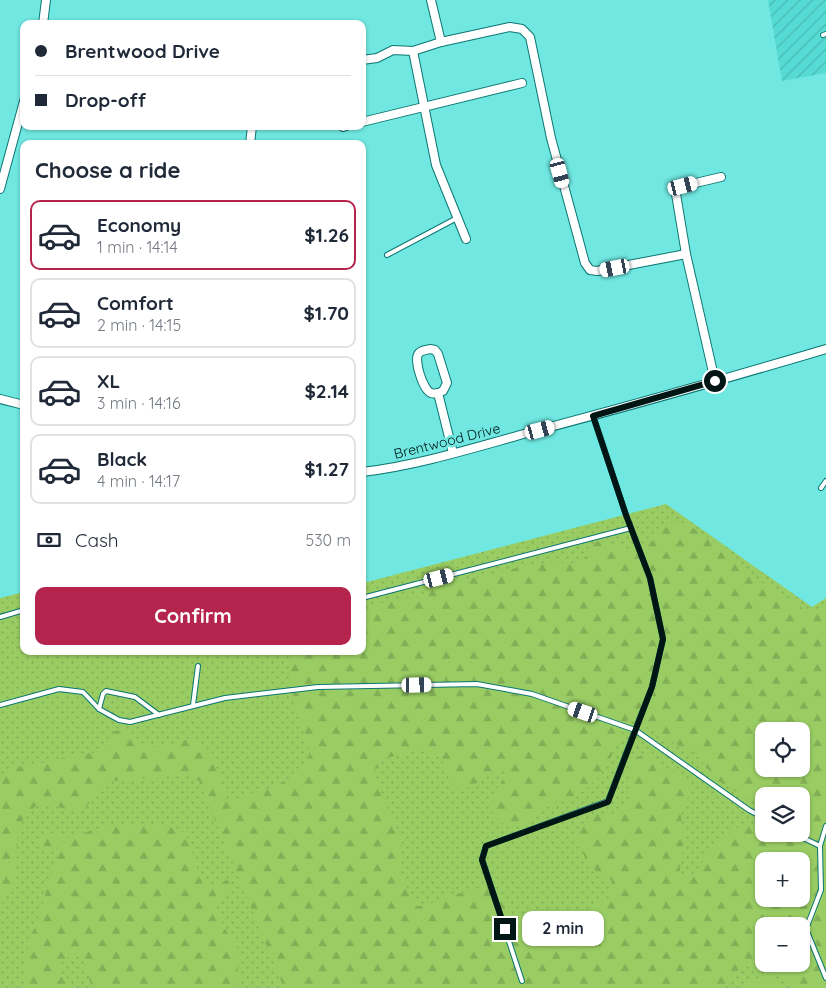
<!DOCTYPE html>
<html lang="en">
<head>
<meta charset="utf-8">
<style>
  :root { --surface:#fff; --page:#f6f6f7; --text:#1f2937; --muted:#747a83; --line:#e0e1e3; --accent:#b5244d }
  body { margin:0; font-family:Quicksand,sans-serif; background:var(--page); color:var(--text); height:100vh; display:flex; flex-direction:column; font-size:19px; white-space:nowrap }
  * { box-sizing:border-box; margin:0 }
  p { font-size:16px; color:var(--muted) }
  .icon { flex:none; width:28px; height:28px; fill:none; stroke:currentColor; stroke-width:2; stroke-linecap:round; stroke-linejoin:round }
  .map { position:relative; flex:1; overflow:hidden }
  .details { position:absolute; left:20px; top:140px; width:346px; height:515px; display:flex; flex-direction:column; background:var(--surface); border-radius:10px; box-shadow:0 1px 4px #0004 }
  .details>* { flex:none }
  .banner { position:absolute; left:20px; top:20px; width:346px; height:110px; border-radius:10px; box-shadow:0 1px 4px #0004; display:grid; align-content:center; height:110px; padding:0 15px; background:var(--surface) }
  .controls { position:absolute; left:755px; top:722px; display:grid; gap:10px }
  .controls a { display:grid; place-items:center; width:55px; height:55px; border-radius:10px; background:var(--surface); box-shadow:0 1px 4px #0004; font-size:25px }
  .end { position:absolute; width:22px; height:22px; margin:-11px; border:6px solid #001615; background:#fff; box-shadow:0 0 0 2px #fff }
  .from { border-radius:50% }
  .bubble { position:absolute; height:35px; border-radius:10px; background:var(--surface); box-shadow:0 1px 4px #0004; font-size:16px; font-weight:700; line-height:35px; text-align:center }
  .car { position:absolute; width:15px; height:30px; margin:-15px -8px; border-radius:6px; box-shadow:0 0 4px 1px #0007; background:linear-gradient(#fff 24%,#345 0 40%,#fff 0 76%,#345 0 86%,#fff 0) }
  .banner b { display:flex; align-items:center; gap:18px; height:48px; font-size:19px }
  .banner b+b { border-top:1px solid var(--line) }
  .banner i { width:12px; height:12px; background:var(--text) }
  ul { padding:0; list-style:none }
  li { display:flex; align-items:center; gap:15px; height:70px; margin:0 10px 8px; padding:0 5px; border:2px solid var(--line); border-radius:10px }
  li div { flex:1 }
  li b { display:block; font-size:19px }
  li em { font-style:normal; font-weight:700 }
  li.current { border-color:var(--accent) }
  li>.icon { width:45px; height:45px; stroke-width:1.5 }
  h2 { padding:0 15px; font-size:22px; line-height:60px }
  .pay { display:flex; align-items:center; gap:12px; height:55px; padding:0 15px; font-size:19px }
  .pay p { margin-inline-start:auto }
  .primary-button { display:flex; gap:10px; margin-top:auto; padding:10px 15px }
  .primary-button a { flex:1; height:58px; border-radius:10px; background:var(--accent); color:#fff; font-size:20px; font-weight:700; line-height:58px; text-align:center }
  .map>svg:first-child { display:block }
</style>
</head>
<body>
<div class="map">
<svg width="826" height="988" viewBox="0 0 826 988">
  <defs>
    <pattern id="industrial-furrows" width="10" height="10" patternUnits="userSpaceOnUse" patternTransform="scale(1.25)"><rect width="10" height="10" fill="#56dad4"/><path d="M-1 1l2-2M0 10L10 0M9 11l2-2" fill="none" stroke="#49bab5"/></pattern>
    <pattern id="grass-dots" width="8" height="8" patternUnits="userSpaceOnUse" patternTransform="scale(1.25)"><rect width="8" height="8" fill="#99cd63"/><path d="M2 2h.1M6 6h.1" fill="none" stroke="#82af55" stroke-width="1.8" stroke-linecap="round"/></pattern>
    <pattern id="forest-firs" width="22" height="20" patternUnits="userSpaceOnUse" patternTransform="scale(1.25)"><rect width="22" height="20" fill="#99cd63"/><path d="M5 1l3.5 6h-7zM16 11l3.5 6h-7z" fill="#82af55"/></pattern>
  </defs>
  <rect width="100%" height="100%" fill="#70e7e1"/>
  <polygon fill="url(#industrial-furrows)" points="768,0 826,0 826,73 782,81"/>
  <path fill="url(#grass-dots)" fill-rule="evenodd" d="M666,504L812,607L826,598V988H0V598L24,592V651H362L363,583ZM764,731H801V769H764ZM764,796H801V834H764ZM764,861H801V899H764ZM764,926H801V964H764Z"/>
  <g fill="url(#forest-firs)" fill-rule="evenodd">
    <path d="M677,521C710,531 732,563 759,581C775,591 791,599 806,611L826,610V988H791L783,976L774,966L759,967L745,965L733,974L725,988H284L199,781C193,779 187,775 181,775C173,775 166,777 158,778C142,779 117,777 102,786C93,792 90,809 80,811C64,815 47,791 27,814C14,829 18,854 16,873C15,883 6,898 0,907V779L7,772L16,767L44,763L67,757L97,752L109,746L114,731L121,730C149,752 162,749 194,737L213,759L226,799L237,800L254,793L266,790L298,775L308,762L309,753L302,725L294,704L290,671L293,651H362L363,607L409,597L415,598L439,586L466,579L488,576L519,567L553,562L573,563L581,562L586,556L591,545L598,541L627,549L643,550L670,523ZM628,719L641,724L679,746L693,751L717,780L743,796L756,801L764,808V796H801V834H764V829L741,825C732,832 719,838 712,847C702,859 698,881 679,875L684,841L681,816L689,794L688,785L680,774L665,769L649,755H642L630,761L631,797L625,810L619,814H597L590,816L575,837C584,847 581,850 586,860C592,870 602,875 612,881L611,896C591,909 543,945 519,939L511,912L494,887L450,895L424,906H416L412,901L401,872L402,840L374,777L375,769L387,758L418,750L426,751L441,758L452,786C467,794 487,776 501,768L506,774L491,800L493,814C503,824 512,832 526,823C532,820 536,813 541,810C550,803 563,801 573,797C604,782 615,749 628,719ZM764,731H801V769H764ZM764,861H801V899H764ZM764,926H801V964H764Z"/>
    <path d="M115,825C131,826 168,824 181,831C197,839 189,877 213,886L227,880L231,885V892L219,899L217,905V912L227,932L238,949V988H92L79,949L62,962L59,968L61,975L69,988H25L23,975L28,945L39,916L50,877L61,850L55,846L49,849L41,848L40,840L53,833L73,839L78,834Z"/>
  </g>
  <polygon fill="#99cd63" points="772,971 781,988 740,988"/>
  <g fill="none" stroke-linecap="round" stroke-linejoin="round">
    <defs>
      <g id="lane">
        <polyline points="823,35 826,34"/>
        <polyline points="387,255 457,218"/>
        <polyline points="821,488 826,481"/>
        <polyline points="362,598 631,528"/>
        <polyline points="0,617 24,610"/>
        <polyline points="0,705 59,689 83,692 99,709 119,720 130,722 225,698 318,687 477,684 532,694 635,730 652,687 663,639 650,578 626,515 593,415"/>
        <polyline points="193,705 198,666"/>
        <polyline points="99,709 103,694 106,691 135,697 159,715"/>
        <polyline points="795,834 820,846 821,890 806,929 826,978"/>
        <polyline points="820,846 826,826"/>
        <polyline points="522,981 482,859 486,846 608,801 635,730 749,810 764,818"/>
      </g>
      <g id="street">
        <polyline points="431,0 441,42"/>
        <polyline points="43,24 46,0"/>
        <polyline points="413,51 436,165 466,239"/>
        <polyline points="362,60 377,58 393,50 413,51 441,42 510,27 522,29 530,37 551,138 585,263 590,270 597,271 686,254"/>
        <polyline points="362,122 522,83"/>
        <polyline points="343,127 346,126"/>
        <polyline points="250,144 252,126"/>
        <polyline points="0,189 24,101"/>
        <path d="M430,349L435,350L438,354L447,383L443,391C439,393 435,394 431,393C423,390 413,359 419,353C422,350 427,350 430,349Z"/>
        <polyline points="715,381 686,254 676,194 678,189 683,186 721,177"/>
        <polyline points="438,393 453,453"/>
        <polyline points="0,399 24,405"/>
        <path d="M362,472C420,465 476,447 531,432C630,406 728,378 826,349"/>
      </g>
    </defs>
    <use href="#lane" stroke="#0a7672" stroke-width="6"/>
    <use href="#street" stroke="#0a7672" stroke-width="10"/>
    <use href="#lane" stroke="#fff" stroke-width="4"/>
    <use href="#street" stroke="#fff" stroke-width="8"/>
  </g>
  <g fill="none" stroke-linecap="round" stroke-linejoin="round">
    <polyline stroke="#001615" stroke-width="6" points="505,929 482,860 486,846 608,802 652,687 663,639 650,578 626,515 593,416 715,381"/>
  </g>
  <g text-anchor="middle" stroke-width="5" stroke-linejoin="round" paint-order="stroke">
    <g font-size="14" fill="#001615" stroke="#70e7e1">
      <text transform="translate(447 441) rotate(-14)" y="5">Brentwood Drive</text>
    </g>
  </g>
</svg>
<div class="controls">
<a><svg class="icon" aria-label="locate" viewBox="0 0 24 24"><circle cx="12" cy="12" r="6"/><path d="M12 2v4M12 18v4M2 12h4M18 12h4"/></svg></a>
<a><svg class="icon" aria-label="layers" viewBox="0 0 24 24"><path d="M12 4l9 5-9 5-9-5zM3 14l9 5 9-5"/></svg></a>
<a>+</a>
<a>−</a>
</div>
<i class="end from" style="left:715px;top:381px"></i>
<i class="end" style="left:505px;top:929px"></i>
<div class="bubble" style="left:522px;top:911px;width:82px">2 min</div>
<i class="car" style="left:560px;top:173px;rotate:165deg"></i>
<i class="car" style="left:683px;top:186px;rotate:76deg"></i>
<i class="car" style="left:615px;top:268px;rotate:259deg"></i>
<i class="car" style="left:540px;top:430px;rotate:75deg"></i>
<i class="car" style="left:439px;top:578px;rotate:76deg"></i>
<i class="car" style="left:417px;top:685px;rotate:89deg"></i>
<i class="car" style="left:583px;top:712px;rotate:289deg"></i>
<div class="banner">
<b><i class="from"></i>Brentwood Drive</b>
<b><i></i>Drop-off</b>
</div>
<section class="details">
<h2>Choose a ride</h2>
<ul>
<li class="current"><svg class="icon" aria-label="car" viewBox="0 0 24 24"><path d="M5 17H2v-5l4-1 3-4h7l3 4 3 1v5h-3M9 17h6M6 11h13"/><circle cx="7" cy="17" r="2"/><circle cx="17" cy="17" r="2"/></svg><div><b>Economy</b><p>1 min · 14:14</p></div><em>$1.26</em></li>
<li><svg class="icon" aria-label="car" viewBox="0 0 24 24"><path d="M5 17H2v-5l4-1 3-4h7l3 4 3 1v5h-3M9 17h6M6 11h13"/><circle cx="7" cy="17" r="2"/><circle cx="17" cy="17" r="2"/></svg><div><b>Comfort</b><p>2 min · 14:15</p></div><em>$1.70</em></li>
<li><svg class="icon" aria-label="car" viewBox="0 0 24 24"><path d="M5 17H2v-5l4-1 3-4h7l3 4 3 1v5h-3M9 17h6M6 11h13"/><circle cx="7" cy="17" r="2"/><circle cx="17" cy="17" r="2"/></svg><div><b>XL</b><p>3 min · 14:16</p></div><em>$2.14</em></li>
<li><svg class="icon" aria-label="car" viewBox="0 0 24 24"><path d="M5 17H2v-5l4-1 3-4h7l3 4 3 1v5h-3M9 17h6M6 11h13"/><circle cx="7" cy="17" r="2"/><circle cx="17" cy="17" r="2"/></svg><div><b>Black</b><p>4 min · 14:17</p></div><em>$1.27</em></li>
</ul>
<div class="pay"><svg class="icon" aria-label="cash" viewBox="0 0 24 24"><path d="M3 7h18v10H3z"/><circle cx="12" cy="12" r="2"/></svg>Cash<p>530 m</p></div>
<div class="primary-button"><a>Confirm</a></div>
</section>
</div>
</body>
</html>
